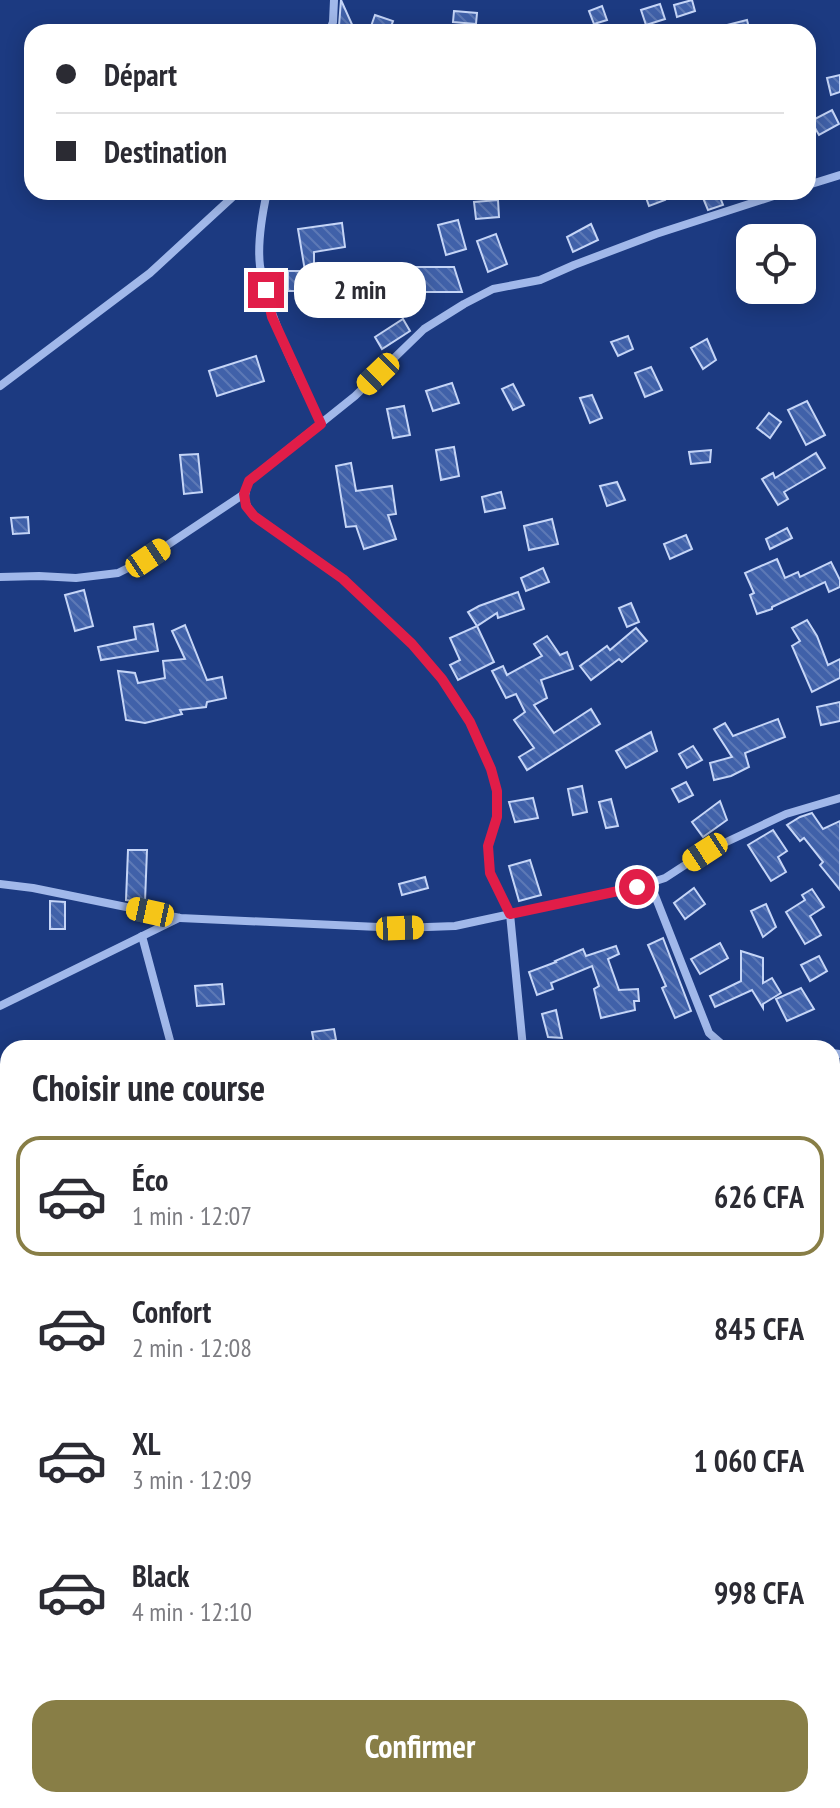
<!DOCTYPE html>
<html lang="fr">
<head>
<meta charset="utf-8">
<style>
  :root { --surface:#fff; --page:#f7f7f7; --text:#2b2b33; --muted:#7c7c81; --line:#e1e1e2; --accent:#887e46 }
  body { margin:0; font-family:"PT Sans Narrow",sans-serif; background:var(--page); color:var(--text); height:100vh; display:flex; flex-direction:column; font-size:30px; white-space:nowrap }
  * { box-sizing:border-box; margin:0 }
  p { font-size:26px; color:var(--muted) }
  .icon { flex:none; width:44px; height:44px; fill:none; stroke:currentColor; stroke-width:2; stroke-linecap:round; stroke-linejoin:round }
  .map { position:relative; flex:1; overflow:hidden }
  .side { position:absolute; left:0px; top:1040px; width:840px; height:768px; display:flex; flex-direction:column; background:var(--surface); border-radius:24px 24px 0 0; box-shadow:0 4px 20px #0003 }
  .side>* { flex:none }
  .banner { position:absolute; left:24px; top:24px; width:792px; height:176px; border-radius:24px; box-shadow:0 4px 20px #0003; display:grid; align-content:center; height:176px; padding:0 32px; background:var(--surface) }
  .tools { position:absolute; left:736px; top:224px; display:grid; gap:16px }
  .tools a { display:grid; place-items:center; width:80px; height:80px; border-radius:16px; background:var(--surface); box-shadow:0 4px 20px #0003; font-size:40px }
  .end { position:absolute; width:36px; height:36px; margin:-18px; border:10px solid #e11d48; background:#fff; box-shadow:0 0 0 4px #fff }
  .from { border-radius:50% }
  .bubble { position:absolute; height:56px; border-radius:24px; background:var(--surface); box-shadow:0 4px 20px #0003; font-size:26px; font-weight:700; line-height:56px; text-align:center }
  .car { position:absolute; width:24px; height:48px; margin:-24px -12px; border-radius:10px; box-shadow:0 0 6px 2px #0007; background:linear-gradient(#f5c518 24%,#345 0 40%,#f5c518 0 76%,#345 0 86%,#f5c518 0) }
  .banner b { display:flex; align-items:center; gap:28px; height:76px; font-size:30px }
  .banner b+b { border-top:2px solid var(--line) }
  .banner i { width:20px; height:20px; background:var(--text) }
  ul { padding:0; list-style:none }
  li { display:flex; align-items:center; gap:24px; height:120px; margin:0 16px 12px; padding:0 16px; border:4px solid transparent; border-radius:24px }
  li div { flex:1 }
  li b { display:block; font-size:30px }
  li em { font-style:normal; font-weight:700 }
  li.active { border-color:var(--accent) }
  li>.icon { width:72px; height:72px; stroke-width:1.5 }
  h2 { padding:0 32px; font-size:36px; line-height:96px }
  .primary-button { display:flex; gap:16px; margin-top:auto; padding:16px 32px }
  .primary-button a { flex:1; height:92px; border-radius:24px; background:var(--accent); color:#fff; font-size:32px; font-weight:700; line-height:92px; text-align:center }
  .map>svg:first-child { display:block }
</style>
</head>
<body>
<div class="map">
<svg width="840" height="1808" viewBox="0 0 840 1808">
  <defs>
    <pattern id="building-back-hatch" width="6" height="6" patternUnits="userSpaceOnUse" patternTransform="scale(2)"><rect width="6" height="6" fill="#4061a9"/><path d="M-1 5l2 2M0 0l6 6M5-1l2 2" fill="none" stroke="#5d79b6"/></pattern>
  </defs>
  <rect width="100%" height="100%" fill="#1c3a81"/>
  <g fill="url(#building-back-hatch)" stroke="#c5d5f7" stroke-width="2">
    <polygon points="341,0 355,31 341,32 339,26"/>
    <polygon points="692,0 695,11 677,17 674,5"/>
    <polygon points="660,4 665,19 646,25 641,10"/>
    <polygon points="602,6 607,20 594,24 589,11"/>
    <polygon points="454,11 477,13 476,24 453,22"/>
    <polygon points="375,15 393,21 389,32 369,32"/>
    <polygon points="747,20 750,32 715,32 715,28"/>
    <polygon points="840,75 840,92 831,95 827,78"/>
    <polygon points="832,110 839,124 819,135 811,121"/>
    <polygon points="644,192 662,192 665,200 649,206"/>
    <polygon points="718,192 723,205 708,210 703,198"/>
    <polygon points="498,200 499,217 476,219 474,202"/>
    <polygon points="458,220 466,249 446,255 438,225"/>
    <polygon points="342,223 345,247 314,252 314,291 288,291 288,271 305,271 298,229"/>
    <polygon points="591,224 598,240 573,252 567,237"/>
    <polygon points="496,234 507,264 488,272 477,241"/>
    <polygon points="414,267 454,267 462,292 414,292"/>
    <polygon points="373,282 379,296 355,306 349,291"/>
    <polygon points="403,319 410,331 382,349 375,337"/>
    <polygon points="628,336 633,349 618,356 611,342"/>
    <polygon points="707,339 716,360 703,369 691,348"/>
    <polygon points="256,356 264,381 217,396 209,371"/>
    <polygon points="651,367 662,390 645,397 635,373"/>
    <polygon points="452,383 459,403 433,411 426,391"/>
    <polygon points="513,384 524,405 513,410 502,389"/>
    <polygon points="592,395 602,418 590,423 580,398"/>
    <polygon points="807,401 825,435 806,445 788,410"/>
    <polygon points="404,406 410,435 393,438 387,409"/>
    <polygon points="769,413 781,422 770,438 757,428"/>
    <polygon points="454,447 459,476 441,480 436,450"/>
    <polygon points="711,450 710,462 691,464 689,452"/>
    <polygon points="816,453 825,468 784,492 788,499 778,505 762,479 773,473 775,478"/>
    <polygon points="198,454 202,492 184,494 180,455"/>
    <polygon points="351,463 356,491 392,486 396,514 388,515 396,539 364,549 356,526 346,527 336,466"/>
    <polygon points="617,482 625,500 607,506 600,486"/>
    <polygon points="501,492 505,508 485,512 482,497"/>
    <polygon points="28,517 29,533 13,534 11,518"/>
    <polygon points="552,519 558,544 529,550 524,526"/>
    <polygon points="787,528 792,538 770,549 766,539"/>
    <polygon points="686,535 692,549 670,559 664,544"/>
    <polygon points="777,559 785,578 798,572 800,577 831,562 840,580 840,587 829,592 825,582 772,607 772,609 757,614 750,595 754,593 745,573"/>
    <polygon points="543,568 549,582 526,591 521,578"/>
    <polygon points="84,590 93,626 75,631 65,595"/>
    <polygon points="518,592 524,609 498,618 497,613 477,626 468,612 479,606"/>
    <polygon points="631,603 639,622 627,627 619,608"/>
    <polygon points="807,620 817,636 828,665 840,659 840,678 812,692 792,646 800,641 792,628"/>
    <polygon points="153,624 158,651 101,660 98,647 136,639 134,627"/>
    <polygon points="185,625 207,680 222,677 226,698 207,702 206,707 180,710 182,714 145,723 126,720 118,671 135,673 138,683 165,678 163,661 185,659 172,631"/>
    <polygon points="477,626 494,662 458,680 450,665 460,660 450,638"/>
    <polygon points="636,628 647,641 622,662 619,659 591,680 580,666 607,646 610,650"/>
    <polygon points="547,636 560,655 567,652 573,669 541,680 547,698 534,705 554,733 591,709 600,724 527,770 519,757 534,748 514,720 525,712 516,694 506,698 492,671 503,666 507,675 542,656 534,644"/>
    <polygon points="840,702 840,721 821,725 817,707"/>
    <polygon points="778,719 785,737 745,753 749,767 731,776 714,780 710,763 732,757 714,729 725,723 733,736"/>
    <polygon points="651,732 657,751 626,768 616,751"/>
    <polygon points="693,746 702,760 687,768 679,754"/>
    <polygon points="686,782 693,795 679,802 672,789"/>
    <polygon points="582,786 587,812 573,815 568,789"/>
    <polygon points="533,798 538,818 515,822 509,802"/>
    <polygon points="611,799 618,826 606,828 599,802"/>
    <polygon points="720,801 727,820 703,837 692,822"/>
    <polygon points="812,813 823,829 840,821 840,890 820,865 823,862 804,838 800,841 787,825 800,817"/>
    <polygon points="773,830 787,851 778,857 786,872 771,881 748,845"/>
    <polygon points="128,850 147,850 145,902 126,900"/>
    <polygon points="530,860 541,895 519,901 509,866"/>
    <polygon points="425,877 428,888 402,895 399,884"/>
    <polygon points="694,888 705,904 685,919 674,903"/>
    <polygon points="812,889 824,907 810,916 821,935 805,944 786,912 805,900 802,895"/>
    <polygon points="50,901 65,902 65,929 50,929"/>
    <polygon points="766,904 776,927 763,937 751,911"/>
    <polygon points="663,938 691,1011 675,1018 662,988 666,986 648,945"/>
    <polygon points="720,943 728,958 700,974 691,959"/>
    <polygon points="616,946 619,954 608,959 619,990 638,989 639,1001 634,1001 635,1010 601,1018 594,989 599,986 592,966 551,983 553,989 537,995 529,972 556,962 555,961 583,949 586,956"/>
    <polygon points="741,951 763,958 763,983 772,978 781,993 763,1004 763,1008 752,990 715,1007 710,996 741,981"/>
    <polygon points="819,956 827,971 810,981 801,965"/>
    <polygon points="222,984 224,1004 197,1006 195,986"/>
    <polygon points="801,988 814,1009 787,1021 776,999"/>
    <polygon points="556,1010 562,1038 548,1037 542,1014"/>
    <polygon points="334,1029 336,1040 314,1043 312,1032"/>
  </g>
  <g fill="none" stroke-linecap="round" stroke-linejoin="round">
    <g stroke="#a1b8ea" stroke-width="8">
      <polyline points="329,32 333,22 334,0"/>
      <polyline points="808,185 840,175"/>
      <path d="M267,192C262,215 257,242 260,266C269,322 298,373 321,424"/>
      <polyline points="0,386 150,273 238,192"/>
      <polyline points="0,577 39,576 76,578 118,573 148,558 244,494"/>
      <polyline points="650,883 709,1033 724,1046 742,1045 793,1048"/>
      <polyline points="0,884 33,888 180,918 400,928 455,926 637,887 665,878 705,852 786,814 840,798"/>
      <polyline points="142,936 172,1048"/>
      <polyline points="0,1006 179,918"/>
      <path d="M523,1048L510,914L490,873L488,846L497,817V791L491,769L470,722L442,679L412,644L343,579L254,516C243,503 243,497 249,481L355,396L424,329L464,304L493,289L540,280L574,265L656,234L786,192"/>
      <polyline points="832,1053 840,1054"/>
      <polyline points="832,1274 840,1281"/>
      <polyline points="0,1497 8,1504"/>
      <polyline points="365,1800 382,1803 390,1808"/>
      <polyline points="510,1808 536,1808"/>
    </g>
  </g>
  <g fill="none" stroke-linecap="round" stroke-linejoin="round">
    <polyline stroke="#e11d48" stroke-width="10" points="266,290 272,317 321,424 249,481 244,494 246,506 254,516 343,579 412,644 442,679 470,722 491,769 497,791 497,817 488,846 490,873 510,914 637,887"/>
  </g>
</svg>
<div class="tools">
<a><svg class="icon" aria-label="locate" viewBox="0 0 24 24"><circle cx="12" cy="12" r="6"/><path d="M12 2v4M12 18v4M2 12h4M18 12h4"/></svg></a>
</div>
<i class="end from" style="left:637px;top:887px"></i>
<i class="end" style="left:266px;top:290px"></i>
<div class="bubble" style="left:294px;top:262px;width:132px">2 min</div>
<i class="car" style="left:378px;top:374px;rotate:226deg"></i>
<i class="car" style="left:148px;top:558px;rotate:56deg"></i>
<i class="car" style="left:705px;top:852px;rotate:237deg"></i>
<i class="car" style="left:150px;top:912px;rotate:282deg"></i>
<i class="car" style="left:400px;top:928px;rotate:88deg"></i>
<div class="banner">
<b><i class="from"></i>Départ</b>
<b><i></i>Destination</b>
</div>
<section class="side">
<h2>Choisir une course</h2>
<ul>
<li class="active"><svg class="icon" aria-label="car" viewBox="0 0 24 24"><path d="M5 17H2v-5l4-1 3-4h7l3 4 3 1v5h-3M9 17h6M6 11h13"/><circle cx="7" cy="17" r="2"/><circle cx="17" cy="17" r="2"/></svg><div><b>Éco</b><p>1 min · 12:07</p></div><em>626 CFA</em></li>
<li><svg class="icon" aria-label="car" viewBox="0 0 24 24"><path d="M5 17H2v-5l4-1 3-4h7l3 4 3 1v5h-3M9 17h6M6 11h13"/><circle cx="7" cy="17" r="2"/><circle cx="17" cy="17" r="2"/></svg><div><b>Confort</b><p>2 min · 12:08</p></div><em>845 CFA</em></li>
<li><svg class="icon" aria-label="car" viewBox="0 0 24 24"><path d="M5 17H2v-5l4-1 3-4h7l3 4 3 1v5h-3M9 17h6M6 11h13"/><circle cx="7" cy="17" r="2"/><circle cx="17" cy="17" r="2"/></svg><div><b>XL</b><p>3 min · 12:09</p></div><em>1 060 CFA</em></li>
<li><svg class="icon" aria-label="car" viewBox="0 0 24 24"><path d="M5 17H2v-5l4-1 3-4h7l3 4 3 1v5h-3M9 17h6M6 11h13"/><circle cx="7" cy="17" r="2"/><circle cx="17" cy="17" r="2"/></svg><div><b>Black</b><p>4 min · 12:10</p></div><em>998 CFA</em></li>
</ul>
<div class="primary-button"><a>Confirmer</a></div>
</section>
</div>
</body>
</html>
